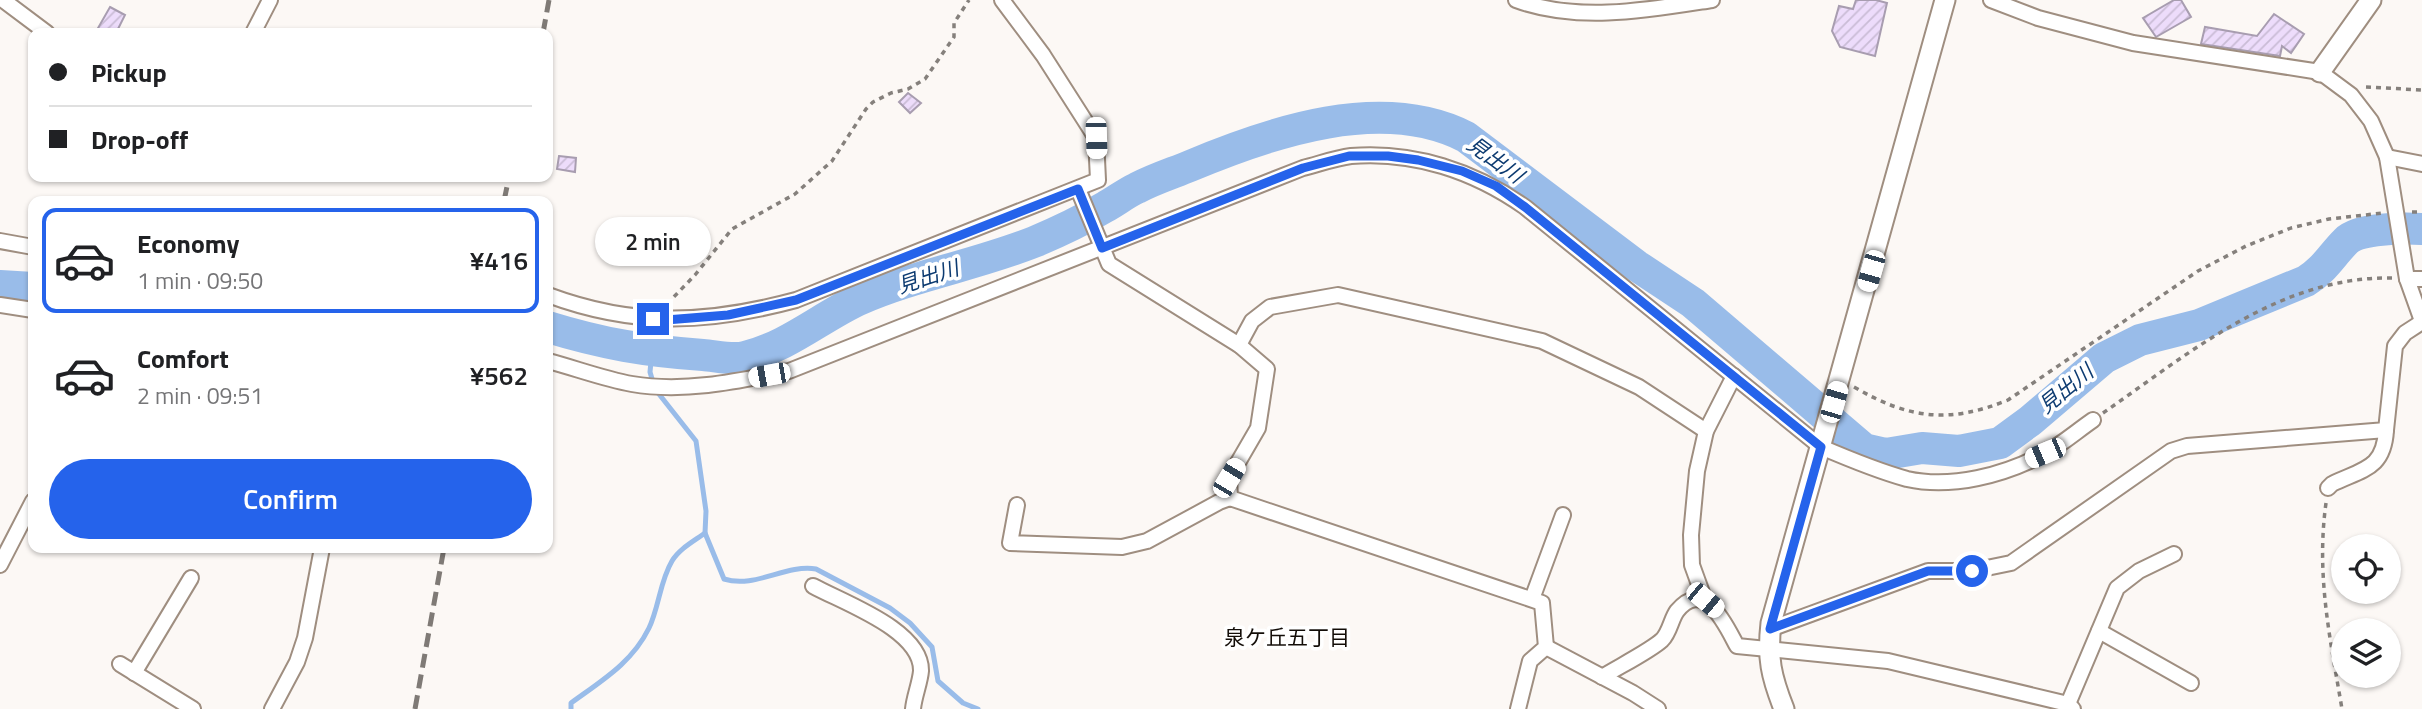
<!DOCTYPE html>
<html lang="en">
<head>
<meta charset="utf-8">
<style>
  :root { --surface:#fff; --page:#f2f2f2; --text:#202124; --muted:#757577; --line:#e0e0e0; --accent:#2563eb }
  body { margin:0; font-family:"Titillium Web","Noto Sans JP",sans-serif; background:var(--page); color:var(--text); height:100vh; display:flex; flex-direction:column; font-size:26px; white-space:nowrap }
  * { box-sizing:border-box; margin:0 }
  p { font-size:23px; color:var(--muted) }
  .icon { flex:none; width:38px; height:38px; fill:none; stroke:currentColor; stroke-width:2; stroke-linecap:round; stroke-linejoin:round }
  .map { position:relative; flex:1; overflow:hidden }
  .details { position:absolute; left:28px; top:196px; width:525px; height:357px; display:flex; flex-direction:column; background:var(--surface); border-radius:14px; box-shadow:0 2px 5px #0004 }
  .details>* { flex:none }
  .banner { position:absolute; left:28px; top:28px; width:525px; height:154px; border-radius:14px; box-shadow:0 2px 5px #0004; display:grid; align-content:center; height:154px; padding:0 21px; background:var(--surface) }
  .controls { position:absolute; left:2331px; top:534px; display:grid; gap:14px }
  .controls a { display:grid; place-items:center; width:70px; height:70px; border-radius:50%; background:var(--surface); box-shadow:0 2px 5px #0004; font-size:35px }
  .end { position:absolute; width:32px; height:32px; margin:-16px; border:9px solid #2563eb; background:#fff; box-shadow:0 0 0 4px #fff }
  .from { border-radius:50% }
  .bubble { position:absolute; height:49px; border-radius:24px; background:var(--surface); box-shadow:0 2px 5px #0004; font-size:23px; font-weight:600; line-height:49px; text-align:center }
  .car { position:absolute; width:21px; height:42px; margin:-21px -10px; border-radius:9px; box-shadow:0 0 5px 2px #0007; background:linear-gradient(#fff 24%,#345 0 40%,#fff 0 76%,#345 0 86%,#fff 0) }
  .banner b { display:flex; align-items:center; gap:24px; height:66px; font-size:26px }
  .banner b+b { border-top:2px solid var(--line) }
  .banner i { width:18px; height:18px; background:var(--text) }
  ul { padding:12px 0 0; list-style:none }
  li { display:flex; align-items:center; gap:21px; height:105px; margin:0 14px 10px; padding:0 7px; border:4px solid transparent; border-radius:14px }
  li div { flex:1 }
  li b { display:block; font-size:26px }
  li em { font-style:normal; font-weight:600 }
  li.selected { border-color:var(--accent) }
  li>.icon { width:63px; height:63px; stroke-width:1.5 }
  .primary-button { display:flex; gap:14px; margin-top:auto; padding:14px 21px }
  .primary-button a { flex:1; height:80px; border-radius:42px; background:var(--accent); color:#fff; font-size:28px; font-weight:600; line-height:80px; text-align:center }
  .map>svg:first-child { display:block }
</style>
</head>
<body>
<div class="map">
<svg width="2422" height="709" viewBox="0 0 2422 709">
  <defs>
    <pattern id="building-hatch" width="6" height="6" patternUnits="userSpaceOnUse" patternTransform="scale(1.75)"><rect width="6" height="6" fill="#eddcfb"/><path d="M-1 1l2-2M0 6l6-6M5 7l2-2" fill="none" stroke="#cabcd6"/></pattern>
  </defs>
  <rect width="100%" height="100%" fill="#fcf8f5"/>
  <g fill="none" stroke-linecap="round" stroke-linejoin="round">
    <g stroke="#99bce9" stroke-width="5">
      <path d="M652,351L650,372L655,389L696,441L706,511L705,533L724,579C755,589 785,564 816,569L890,608L910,623L932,647L938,681L963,703L978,709"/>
      <path d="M571,709V703C601,681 632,663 649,628C659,607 660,581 672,561C679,549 694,541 705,533"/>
    </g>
    <g stroke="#99bce9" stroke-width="32">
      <polyline points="0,286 33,288"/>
      <path d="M548,327C603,344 646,351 703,355C716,356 733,360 745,357C787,347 820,318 858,300C915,275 976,265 1034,242C1058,232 1083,220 1105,207C1116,201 1126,193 1137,188C1154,179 1173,173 1190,166C1271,132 1382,94 1466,137L1637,266L1693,303L1864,449L1886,454L1922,448L1959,451L2000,443L2030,421L2104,358L2140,340L2199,325L2306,281C2325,269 2331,256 2346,241C2359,228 2403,228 2422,229"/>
    </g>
  </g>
  <g fill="url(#building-hatch)" stroke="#a89db0" stroke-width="2">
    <polygon points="1856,0 1876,0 1887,3 1875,56 1840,47 1832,31 1839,6 1853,9"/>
    <polygon points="2174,0 2181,0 2191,17 2156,37 2143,18"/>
    <polygon points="110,7 125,15 116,33 107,33 98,28"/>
    <polygon points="2274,14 2304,34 2291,53 2282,46 2280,56 2201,44 2205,27 2257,36"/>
    <polygon points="908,93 921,103 910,113 899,102"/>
    <polygon points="559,156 576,158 575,172 557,169"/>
  </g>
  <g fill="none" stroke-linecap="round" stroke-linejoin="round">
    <defs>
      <g id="street">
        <polyline points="3,0 47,33"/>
        <path d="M1516,0C1578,23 1648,10 1712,0"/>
        <polyline points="1991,0 2038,18 2133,43 2320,72 2351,95 2371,121 2387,157 2407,279 2422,321"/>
        <polyline points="253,33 270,0"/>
        <polyline points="2387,157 2422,164"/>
        <polyline points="1078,189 1109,264 1239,345 1267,369 1258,428 1229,478 1230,498"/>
        <polyline points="0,241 33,247"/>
        <polyline points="2407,279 2422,279"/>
        <path d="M548,295C634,327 707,324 796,300L1098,180L1096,138L1043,55L1002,0"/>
        <polyline points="0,305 33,310"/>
        <polyline points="1239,345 1252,321 1270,307 1338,295 1542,341 1639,387 1706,431"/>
        <path d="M548,361C575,368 604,379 632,384C684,393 739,381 789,371L1303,168C1319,164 1335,158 1351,156C1414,151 1474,171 1525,207L1821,447C1849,459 1878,471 1907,479C1952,489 2004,475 2044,454C2061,445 2077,431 2093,420"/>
        <path d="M2328,488L2332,484C2363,469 2384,469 2386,430"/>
        <polyline points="1017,505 1010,543 1122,547 1147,541 1219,502 1230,498 1542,603 1546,647 1530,661 1518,709"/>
        <polyline points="0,565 33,501"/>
        <path d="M813,586C844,603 922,630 921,671C920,683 914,697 913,709"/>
        <polyline points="1532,599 1563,515"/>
        <polyline points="1705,601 1692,565 1691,535 1697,471 1706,431 1734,376"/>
        <polyline points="1770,629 1928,571 1972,571 2011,563 2171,451 2187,446 2386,430 2395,346 2405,333 2422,322"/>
        <polyline points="2099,631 2191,683"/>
        <polyline points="1546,647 1633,693 1658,709"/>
        <polyline points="120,664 193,709"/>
        <polyline points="134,673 191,578"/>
        <path d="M1602,677C1618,667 1650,651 1662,640C1670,632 1671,619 1677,611C1705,577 1726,626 1737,646L1888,661L2068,704L2073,709"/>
        <polyline points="2068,704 2117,588 2139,571 2174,554"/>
        <polyline points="272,709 297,662 305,638 322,548"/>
      </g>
      <g id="secondary">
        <polyline points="2320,72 2371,0"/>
        <path d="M1784,709C1771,676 1767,658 1771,623L1945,0"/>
      </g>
    </defs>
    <use href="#street" stroke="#9f8e80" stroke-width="18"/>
    <use href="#secondary" stroke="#9f8e80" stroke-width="23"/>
    <g stroke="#85807c" stroke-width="3.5" stroke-dasharray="5 5" stroke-linecap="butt">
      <polyline points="2366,87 2422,90"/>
      <polyline points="2412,212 2422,212"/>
      <polyline points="667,304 695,275 732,229 795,194 832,161 866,109 873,102 891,93 908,89 925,79 954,37 954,23 969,0"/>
      <path d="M1854,387C1909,419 1949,424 2008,400L2198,271L2246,246L2291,228L2329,219L2383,213"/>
      <path d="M2103,413C2191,352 2280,276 2392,278"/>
      <path d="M2326,503C2316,575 2330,638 2342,709"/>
    </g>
    <use href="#street" stroke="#fff" stroke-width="14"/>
    <use href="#secondary" stroke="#fff" stroke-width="19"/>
    <g stroke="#7f7a76" stroke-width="5" stroke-dasharray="14 7" stroke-linecap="butt">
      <polyline points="543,33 549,0"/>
      <polyline points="504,201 509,177"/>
      <polyline points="415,709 444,548"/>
    </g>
  </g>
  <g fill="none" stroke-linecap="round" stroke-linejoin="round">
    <polyline stroke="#2563eb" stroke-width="9" points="653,319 666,320 728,315 796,300 1078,189 1102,248 1303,168 1349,156 1388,156 1418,160 1462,171 1496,186 1525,207 1821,447 1770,629 1928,571 1972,571"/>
  </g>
  <g text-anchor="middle" stroke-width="7" stroke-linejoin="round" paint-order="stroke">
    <g font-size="21" font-style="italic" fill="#0d3b71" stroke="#fff">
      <text transform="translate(1495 160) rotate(36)" y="7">見出川</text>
      <text transform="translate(928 277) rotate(-18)" y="7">見出川</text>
      <text transform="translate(2066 389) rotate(-39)" y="7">見出川</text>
    </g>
    <g font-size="21" fill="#130d08" stroke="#fff">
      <text x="1287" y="645">泉ケ丘五丁目</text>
    </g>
  </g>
</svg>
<div class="controls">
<a><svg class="icon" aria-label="locate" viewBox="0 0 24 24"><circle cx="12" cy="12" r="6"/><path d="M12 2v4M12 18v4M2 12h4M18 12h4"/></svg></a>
<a><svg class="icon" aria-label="layers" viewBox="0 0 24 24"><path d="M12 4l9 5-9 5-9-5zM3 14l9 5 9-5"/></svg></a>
</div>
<i class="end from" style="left:1972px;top:571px"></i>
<i class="end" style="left:653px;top:319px"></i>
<div class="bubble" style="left:595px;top:217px;width:116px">2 min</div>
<i class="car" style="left:1096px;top:138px;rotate:178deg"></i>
<i class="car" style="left:1871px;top:271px;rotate:196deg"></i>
<i class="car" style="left:769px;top:375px;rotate:260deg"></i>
<i class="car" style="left:1834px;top:402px;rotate:16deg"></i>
<i class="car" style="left:2045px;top:453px;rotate:247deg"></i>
<i class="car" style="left:1229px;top:478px;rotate:31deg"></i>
<i class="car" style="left:1705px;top:600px;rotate:130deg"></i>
<div class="banner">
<b><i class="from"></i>Pickup</b>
<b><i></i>Drop-off</b>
</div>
<section class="details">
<ul>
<li class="selected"><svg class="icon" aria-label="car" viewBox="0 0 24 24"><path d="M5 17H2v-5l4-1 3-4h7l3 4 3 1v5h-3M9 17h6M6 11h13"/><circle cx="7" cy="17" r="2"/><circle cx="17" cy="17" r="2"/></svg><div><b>Economy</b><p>1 min · 09:50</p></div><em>¥416</em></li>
<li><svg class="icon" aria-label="car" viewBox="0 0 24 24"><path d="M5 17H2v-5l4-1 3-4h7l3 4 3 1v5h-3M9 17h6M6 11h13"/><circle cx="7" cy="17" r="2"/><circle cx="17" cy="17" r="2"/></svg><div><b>Comfort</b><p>2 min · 09:51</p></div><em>¥562</em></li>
</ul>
<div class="primary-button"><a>Confirm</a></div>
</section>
</div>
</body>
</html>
